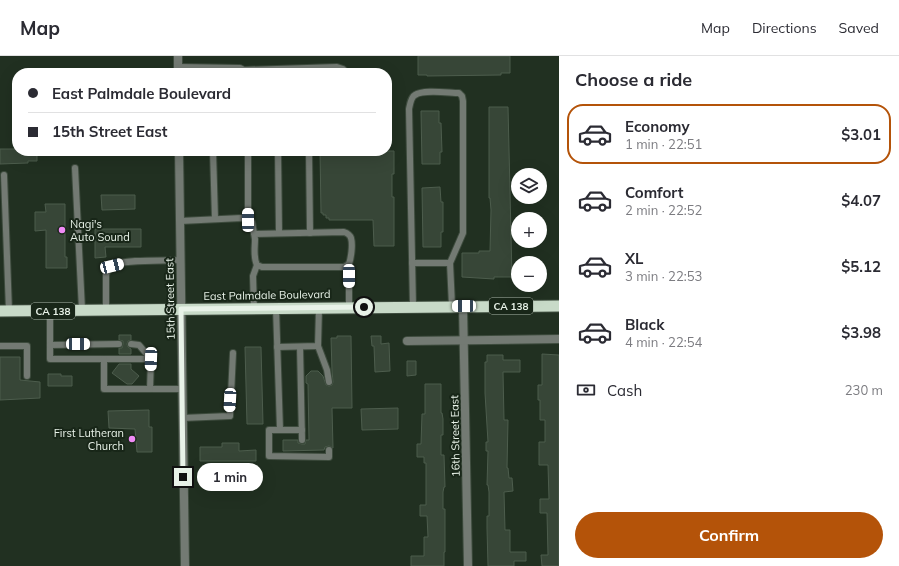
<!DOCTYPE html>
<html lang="en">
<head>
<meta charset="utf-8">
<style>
  :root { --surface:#fff; --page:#f7f7f7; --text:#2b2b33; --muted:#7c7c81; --line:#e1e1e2; --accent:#b45309 }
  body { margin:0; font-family:Mulish,sans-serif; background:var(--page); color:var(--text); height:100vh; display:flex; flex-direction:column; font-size:15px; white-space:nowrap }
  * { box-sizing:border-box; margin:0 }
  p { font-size:13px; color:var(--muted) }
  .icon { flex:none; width:22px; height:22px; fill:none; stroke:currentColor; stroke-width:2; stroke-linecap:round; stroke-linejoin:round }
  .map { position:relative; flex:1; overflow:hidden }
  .panel { display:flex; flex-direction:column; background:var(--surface); width:340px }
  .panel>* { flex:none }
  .guide { position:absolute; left:12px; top:12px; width:380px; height:88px; border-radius:16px; box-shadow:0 4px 16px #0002; display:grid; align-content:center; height:88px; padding:0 16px; background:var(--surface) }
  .buttons { position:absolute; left:511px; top:112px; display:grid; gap:8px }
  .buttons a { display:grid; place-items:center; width:36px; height:36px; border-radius:50%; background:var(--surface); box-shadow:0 4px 16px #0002; font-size:20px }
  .end { position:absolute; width:18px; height:18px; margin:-9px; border:5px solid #e8f2e8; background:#111; box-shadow:0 0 0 2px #111 }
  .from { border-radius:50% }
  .bubble { position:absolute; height:28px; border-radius:14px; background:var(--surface); box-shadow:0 4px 16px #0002; font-size:13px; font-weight:700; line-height:28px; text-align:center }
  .car { position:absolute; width:12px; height:24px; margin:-12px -6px; border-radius:5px; box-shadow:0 0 3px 1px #0007; background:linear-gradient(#fff 24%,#345 0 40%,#fff 0 76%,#345 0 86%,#fff 0) }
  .guide b { display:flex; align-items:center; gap:14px; height:38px; font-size:15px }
  .guide b+b { border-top:1px solid var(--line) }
  .guide i { width:10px; height:10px; background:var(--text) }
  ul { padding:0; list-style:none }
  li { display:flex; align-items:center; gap:12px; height:60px; margin:0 8px 6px; padding:0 8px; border:2px solid transparent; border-radius:16px }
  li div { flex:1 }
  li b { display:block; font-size:15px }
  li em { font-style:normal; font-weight:700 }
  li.selected { border-color:var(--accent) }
  li>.icon { width:36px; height:36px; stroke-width:1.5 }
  h2 { padding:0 16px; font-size:18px; line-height:48px }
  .pay { display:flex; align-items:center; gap:10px; height:44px; padding:0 16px; font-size:15px }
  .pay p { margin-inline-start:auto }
  .button { display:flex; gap:8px; margin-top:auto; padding:8px 16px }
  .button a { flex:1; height:46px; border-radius:24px; background:var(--accent); color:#fff; font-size:16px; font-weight:700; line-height:46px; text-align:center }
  header { display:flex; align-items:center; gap:24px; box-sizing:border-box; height:56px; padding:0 20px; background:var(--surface); border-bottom:1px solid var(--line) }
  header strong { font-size:19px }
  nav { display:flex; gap:22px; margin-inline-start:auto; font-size:14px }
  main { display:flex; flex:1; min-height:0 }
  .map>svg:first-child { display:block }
</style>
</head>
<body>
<header>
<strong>Map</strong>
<nav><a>Map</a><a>Directions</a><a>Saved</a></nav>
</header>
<main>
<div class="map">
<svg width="559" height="510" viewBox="0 0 559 510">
  <rect width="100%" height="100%" fill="#213021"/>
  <g fill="#374637" stroke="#4d5d4d">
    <polygon points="418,0 510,0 510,17 501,17 501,19 427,20 427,19 418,19"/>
    <polygon points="489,51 508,51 512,221 494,221 494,223 462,221 462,197 479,197 479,195 490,195 491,154 490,142 489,142"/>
    <polygon points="421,55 439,55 439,67 441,67 442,96 440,96 440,108 422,108"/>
    <polygon points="0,93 17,93 17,95 37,95 37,105 28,105 28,107 0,108"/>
    <polygon points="320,95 394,95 394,118 392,118 392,141 394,141 394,190 374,190 373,164 329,164 329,162 326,162 326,159 323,159 323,157 321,157"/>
    <polygon points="440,131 441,146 443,146 443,176 441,176 441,191 423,191 422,132"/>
    <polygon points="101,139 135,139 135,153 102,154"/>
    <polygon points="45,148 65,148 65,201 67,201 67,212 46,212 46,174 35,175 35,156 46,156"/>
    <polygon points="95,173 141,173 141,191 105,191 106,201 95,202"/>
    <polygon points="119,279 131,279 131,284 128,285 127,288 128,291 131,293 131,298 119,298 119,292 122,292 123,288 123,285 119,284"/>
    <polygon points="337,280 351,280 352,352 332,352 333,392 329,390 325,391 324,394 283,395 283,384 298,384 298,387 302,388 305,388 306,384 309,384 308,328 306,327 306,320 311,315 318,315 323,320 326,329 329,330 332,329 333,326 332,315 331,282 337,282"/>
    <polygon points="371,280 381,280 381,288 389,287 390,315 375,316 374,290 372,290"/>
    <polygon points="245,291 261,291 263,368 247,368"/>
    <polygon points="542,298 559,299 559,510 542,510 541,499 548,499 547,457 540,457 540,443 549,443 548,409 539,409 539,386 545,386 545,364 540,364 540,344 538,344 538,329 542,329"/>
    <polygon points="487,299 503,299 503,304 520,304 520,316 503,316 504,364 508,364 507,412 508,412 509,422 512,422 513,435 504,436 505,474 510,474 510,496 526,496 526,505 514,505 514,510 488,510 487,472 487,460 489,460 489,436 488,429 487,429 488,395 486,395 486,386 488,386 485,337 485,306 487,306"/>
    <polygon points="0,301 20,301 20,324 40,326 40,342 0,344"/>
    <polygon points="407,305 416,305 416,319 407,320"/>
    <polygon points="119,308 131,308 131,313 139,320 132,328 127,328 112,317"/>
    <polygon points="48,318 61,318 61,320 72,320 72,330 48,330"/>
    <polygon points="425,328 441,328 441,357 442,357 443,363 443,379 441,379 441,399 444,399 445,431 444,431 443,436 443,453 445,453 445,496 444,496 444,510 411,510 411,500 424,500 424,481 428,481 427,460 420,460 420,449 426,449 426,407 424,407 424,401 417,401 417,388 421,388 422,358 425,358"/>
    <polygon points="398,352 398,373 362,374 361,353"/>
    <polygon points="149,354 149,371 152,371 152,396 137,396 135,373 109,372 108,355"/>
    <polygon points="222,387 239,387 239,395 256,394 256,405 200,405 200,391 222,391"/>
  </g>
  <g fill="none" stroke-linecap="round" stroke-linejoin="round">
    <defs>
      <g id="service">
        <polyline points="178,11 240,12 244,14 245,17"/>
        <polyline points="244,14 337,11 343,13 347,17"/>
        <polyline points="213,95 215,163"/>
        <polyline points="248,95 248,164"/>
        <polyline points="278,95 279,177"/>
        <polyline points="309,95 310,177"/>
        <polyline points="75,112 82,254"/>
        <polyline points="4,119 9,255"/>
        <path d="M180,165L242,162L252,166C253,172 254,177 255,183C255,192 253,201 257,209L262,211H344L349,208C351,202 353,189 351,182C350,179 347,177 344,176L254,178"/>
        <polyline points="412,207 450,207"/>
        <polyline points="349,208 349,251"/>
        <path d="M413,251L409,53C410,48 411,41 415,39C423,33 449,37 459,37L462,40L463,45V177L450,207L452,250"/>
        <polyline points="276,252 280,374"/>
        <polyline points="254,253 253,220 257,209"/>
        <path d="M106,254V219C107,215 109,211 113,209C127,203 164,205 180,204"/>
        <polyline points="50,255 50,303 151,303 150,333 182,333"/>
        <polyline points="131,288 139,289 151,303"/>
        <polyline points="50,289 119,288"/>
        <polyline points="0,290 27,290 27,320"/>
        <polyline points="318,290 327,314 329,326"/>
        <polyline points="277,291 318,290 319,252"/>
        <polyline points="300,291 302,384"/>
        <polyline points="104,303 104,333 150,333"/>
        <polyline points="182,362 230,360 233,297"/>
        <polyline points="302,374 269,374 269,400 329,401 329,394"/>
      </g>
      <g id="minor">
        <polyline points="178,0 178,17"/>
        <polyline points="179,95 185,510"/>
        <polyline points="463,250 468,510"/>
        <polyline points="407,285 559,283"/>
      </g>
      <polyline id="trunk" points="0,255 559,250"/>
    </defs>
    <use href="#service" stroke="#3d4b3d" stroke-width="8"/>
    <use href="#minor" stroke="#3d4b3d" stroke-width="10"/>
    <use href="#trunk" stroke="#3d4b3d" stroke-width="13"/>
    <use href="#service" stroke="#737a73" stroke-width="6"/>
    <use href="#minor" stroke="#737a73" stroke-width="8"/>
    <use href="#trunk" stroke="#c8dac8" stroke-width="11"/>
  </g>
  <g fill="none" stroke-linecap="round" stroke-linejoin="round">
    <polyline stroke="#e8f2e8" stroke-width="5" points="183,421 181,253 364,251"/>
  </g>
  <g fill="#f08bf6" stroke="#182618" stroke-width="1.5">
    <circle cx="62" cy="174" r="4"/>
    <circle cx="132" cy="383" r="4"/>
  </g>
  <g text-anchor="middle" stroke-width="4" stroke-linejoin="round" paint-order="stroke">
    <g fill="#182618" stroke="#aab5aa" stroke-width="1">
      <rect x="489" y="242" width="44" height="16" rx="3"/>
      <rect x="31" y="247" width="44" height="16" rx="3"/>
    </g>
    <g font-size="10" font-weight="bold" fill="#e8f2e8">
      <text x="511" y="254">CA 138</text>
      <text x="53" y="259">CA 138</text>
    </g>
    <g font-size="11" fill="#e8f2e8" stroke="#182618" text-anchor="start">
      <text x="70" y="172">Nagi's<tspan x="70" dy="13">Auto Sound</tspan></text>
      <text x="124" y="381" text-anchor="end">First Lutheran<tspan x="124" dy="13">Church</tspan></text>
    </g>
    <g font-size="11" fill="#e8f2e8" stroke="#182618">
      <text transform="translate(267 239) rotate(-1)" y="4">East Palmdale Boulevard</text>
      <text transform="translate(170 243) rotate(-91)" y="4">15th Street East</text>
      <text transform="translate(455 380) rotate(-91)" y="4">16th Street East</text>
    </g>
  </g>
</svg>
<div class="buttons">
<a><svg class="icon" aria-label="layers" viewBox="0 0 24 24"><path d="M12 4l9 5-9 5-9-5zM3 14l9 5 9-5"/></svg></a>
<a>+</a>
<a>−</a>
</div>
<i class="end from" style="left:364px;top:251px"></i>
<i class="end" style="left:183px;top:421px"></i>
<div class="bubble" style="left:197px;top:407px;width:66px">1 min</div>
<i class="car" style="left:248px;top:164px;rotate:0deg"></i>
<i class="car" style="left:112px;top:210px;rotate:76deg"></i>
<i class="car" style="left:349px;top:220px;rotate:180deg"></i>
<i class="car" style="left:464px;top:250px;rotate:269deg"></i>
<i class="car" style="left:78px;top:288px;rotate:90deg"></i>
<i class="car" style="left:151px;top:303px;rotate:182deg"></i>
<i class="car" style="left:230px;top:344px;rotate:183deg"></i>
<div class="guide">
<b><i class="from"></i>East Palmdale Boulevard</b>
<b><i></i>15th Street East</b>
</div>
</div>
<section class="panel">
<h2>Choose a ride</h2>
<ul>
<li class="selected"><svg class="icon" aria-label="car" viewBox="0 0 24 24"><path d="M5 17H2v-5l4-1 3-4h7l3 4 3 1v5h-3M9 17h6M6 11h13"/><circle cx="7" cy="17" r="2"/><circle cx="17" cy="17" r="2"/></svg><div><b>Economy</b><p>1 min · 22:51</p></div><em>$3.01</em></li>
<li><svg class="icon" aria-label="car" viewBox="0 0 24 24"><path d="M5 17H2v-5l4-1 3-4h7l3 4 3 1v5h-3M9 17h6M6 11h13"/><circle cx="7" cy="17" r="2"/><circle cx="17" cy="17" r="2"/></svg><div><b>Comfort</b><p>2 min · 22:52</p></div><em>$4.07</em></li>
<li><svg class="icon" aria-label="car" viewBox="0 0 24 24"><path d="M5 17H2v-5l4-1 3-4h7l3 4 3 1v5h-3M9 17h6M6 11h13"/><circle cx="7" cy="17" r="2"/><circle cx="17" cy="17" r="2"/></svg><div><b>XL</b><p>3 min · 22:53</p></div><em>$5.12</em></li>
<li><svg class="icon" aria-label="car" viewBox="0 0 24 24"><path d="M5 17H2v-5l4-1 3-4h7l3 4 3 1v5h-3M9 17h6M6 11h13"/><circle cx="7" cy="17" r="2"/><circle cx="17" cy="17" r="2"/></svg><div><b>Black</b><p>4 min · 22:54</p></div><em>$3.98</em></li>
</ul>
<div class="pay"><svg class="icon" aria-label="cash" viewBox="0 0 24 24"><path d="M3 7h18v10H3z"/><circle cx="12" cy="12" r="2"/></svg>Cash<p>230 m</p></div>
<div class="button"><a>Confirm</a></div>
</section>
</main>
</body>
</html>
